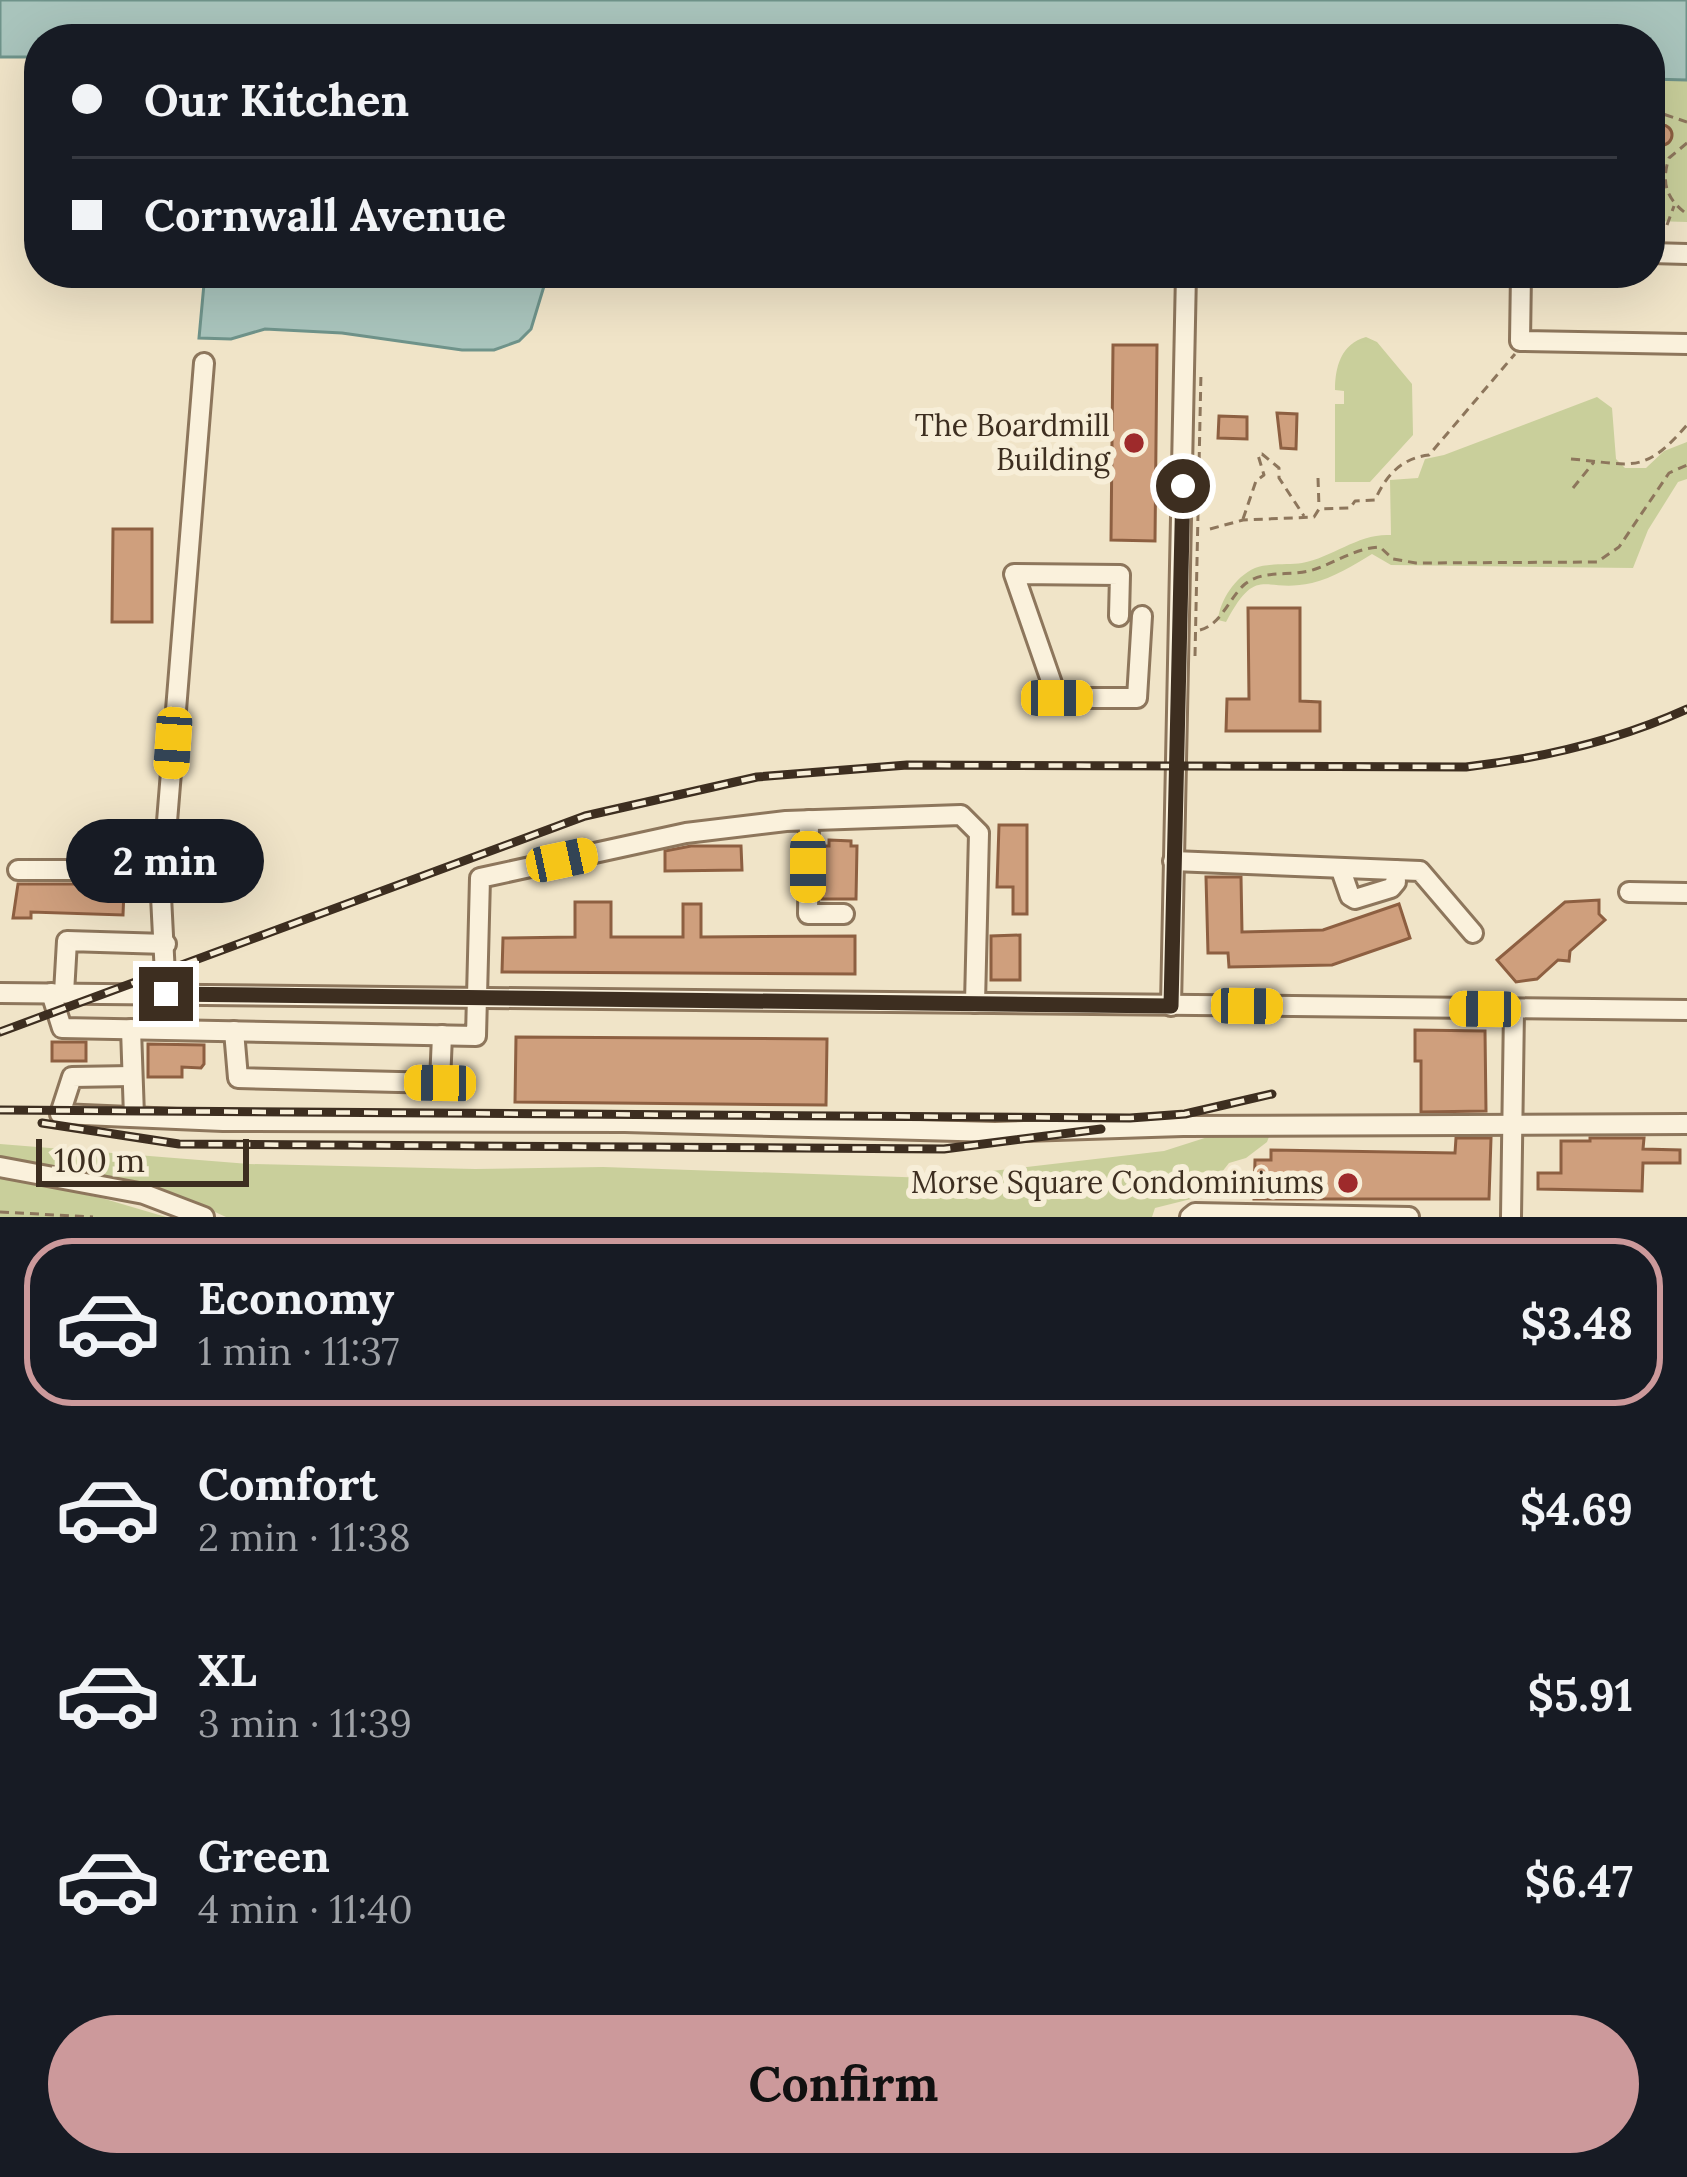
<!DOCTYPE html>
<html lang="en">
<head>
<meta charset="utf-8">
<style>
  :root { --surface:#171b24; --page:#20242c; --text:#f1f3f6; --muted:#9ea1a6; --line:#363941; --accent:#cc999b }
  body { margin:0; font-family:Lora,serif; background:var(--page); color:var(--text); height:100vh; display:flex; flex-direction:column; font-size:45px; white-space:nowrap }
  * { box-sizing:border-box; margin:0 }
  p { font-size:39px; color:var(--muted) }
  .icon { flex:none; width:66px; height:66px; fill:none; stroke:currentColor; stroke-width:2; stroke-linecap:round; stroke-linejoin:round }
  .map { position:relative; height:1217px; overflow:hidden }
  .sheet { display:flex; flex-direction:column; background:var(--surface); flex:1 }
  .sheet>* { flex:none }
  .top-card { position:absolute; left:24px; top:24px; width:1641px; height:264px; border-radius:48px; box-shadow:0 12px 48px #0002; display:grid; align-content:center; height:264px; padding:0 48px; background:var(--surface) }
  .scale { position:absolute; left:36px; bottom:30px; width:213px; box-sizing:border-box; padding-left:12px; border:6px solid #3d2e20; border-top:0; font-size:33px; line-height:42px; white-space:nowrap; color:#3d2e20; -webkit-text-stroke:9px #f7eed8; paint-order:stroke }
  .end { position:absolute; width:54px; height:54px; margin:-27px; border:15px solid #3d2e20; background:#fff; box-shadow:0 0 0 6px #fff }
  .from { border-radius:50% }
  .bubble { position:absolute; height:84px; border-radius:42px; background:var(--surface); box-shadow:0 12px 48px #0002; font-size:39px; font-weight:700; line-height:84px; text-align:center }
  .car { position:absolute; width:36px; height:72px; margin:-36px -18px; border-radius:15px; box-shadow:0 0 9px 3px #0007; background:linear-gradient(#f5c518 24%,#345 0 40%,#f5c518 0 76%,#345 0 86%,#f5c518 0) }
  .top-card b { display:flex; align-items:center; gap:42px; height:114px; font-size:45px }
  .top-card b+b { border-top:3px solid var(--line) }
  .top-card i { width:30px; height:30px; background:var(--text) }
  ul { padding:21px 0 0; list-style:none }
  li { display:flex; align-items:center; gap:36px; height:168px; margin:0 24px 18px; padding:0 24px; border:6px solid transparent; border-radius:48px }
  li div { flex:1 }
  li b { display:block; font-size:45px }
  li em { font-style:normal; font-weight:700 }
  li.current { border-color:var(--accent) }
  li>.icon { width:108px; height:108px; stroke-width:1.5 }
  .primary-button { display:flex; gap:24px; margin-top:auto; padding:24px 48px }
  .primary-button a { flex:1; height:138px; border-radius:72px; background:var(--accent); color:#111; font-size:48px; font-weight:700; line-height:138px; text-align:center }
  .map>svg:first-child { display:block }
</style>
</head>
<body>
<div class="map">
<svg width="1687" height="1217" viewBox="0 0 1687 1217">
  <rect width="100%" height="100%" fill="#f0e4c8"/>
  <g fill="#c9cf9b">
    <polygon points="1650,79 1687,80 1687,222 1654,221 1655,154 1650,153"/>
    <path d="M1366,337L1377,342L1412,384L1413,435L1370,482H1335V404H1344V391L1335,390C1335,367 1341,344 1366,337Z"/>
    <path d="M1597,397L1612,408L1616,459L1625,468H1646L1664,451L1687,442V479L1678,482L1648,530L1633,568L1391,565L1372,554C1354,565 1333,578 1312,583C1262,594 1258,563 1226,622L1218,620C1220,600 1235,577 1255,568C1268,563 1288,565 1302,563C1333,557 1359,533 1391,535L1390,480L1418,478L1425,459L1444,455Z"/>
    <path d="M1277,1115L1267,1142L1246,1158L1229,1163L1203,1196L1155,1208L1152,1217H226C153,1183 79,1170 0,1159V1144L249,1164L475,1169L603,1167L931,1178L1164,1151Z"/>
    <polygon points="0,1176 105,1199 166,1217 0,1217"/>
  </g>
  <g fill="#a9c4bc" stroke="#6f938a" stroke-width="3">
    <polygon points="0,0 1687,0 1687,80 1650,79 1650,39 39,39 39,57 0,57"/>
    <polygon points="205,273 548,273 531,329 519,341 494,350 462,350 342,333 265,329 231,339 199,338"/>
  </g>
  <g fill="#cf9f7d" stroke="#8d5f41" stroke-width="3">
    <circle cx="1662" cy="135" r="10"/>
    <polygon points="1113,345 1157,345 1155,541 1111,540"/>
    <polygon points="1277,413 1297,414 1296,449 1281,448"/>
    <polygon points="1219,416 1247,417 1247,439 1218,438"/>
    <polygon points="113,529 152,529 152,622 112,622"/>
    <polygon points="1248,608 1300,608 1300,701 1320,702 1320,731 1226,731 1227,699 1249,699"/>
    <polygon points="999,825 1027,825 1027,914 1013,914 1013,887 997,887"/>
    <polygon points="829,840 851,841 851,846 857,846 856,899 822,899 822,846 829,846"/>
    <polygon points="691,846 741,846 742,870 665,871 665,851"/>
    <polygon points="1206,877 1241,877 1242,932 1323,930 1399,904 1410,938 1332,965 1229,967 1228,953 1208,953"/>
    <polygon points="18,884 96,884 124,890 123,915 31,912 31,918 13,918"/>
    <polygon points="1599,900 1599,914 1605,920 1570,951 1569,961 1558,960 1537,979 1516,982 1497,960 1565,902"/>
    <polygon points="575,902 611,902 611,937 683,937 683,904 701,904 701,937 855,936 855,974 502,972 503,938 575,937"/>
    <polygon points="1020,935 1020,980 991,980 991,936"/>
    <polygon points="1415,1030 1485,1031 1486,1111 1421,1112 1421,1061 1415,1061"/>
    <polygon points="516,1037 827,1039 826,1105 515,1102"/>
    <rect x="52" y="1042" width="34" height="19"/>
    <polygon points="148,1044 204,1045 204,1064 201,1068 182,1067 182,1077 148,1077"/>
    <polygon points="1456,1138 1491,1138 1489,1199 1254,1199 1255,1160 1271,1160 1271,1150 1455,1153"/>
    <polygon points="1590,1138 1644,1138 1643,1149 1680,1150 1680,1163 1643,1163 1642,1191 1538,1189 1538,1173 1561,1173 1561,1141 1590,1141"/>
  </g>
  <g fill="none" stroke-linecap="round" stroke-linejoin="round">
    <defs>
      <g id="minor">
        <polyline points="1650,253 1687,254"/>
        <polyline points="1521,273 1520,341 1687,344"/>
        <polyline points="1119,616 1120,575 1014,574 1057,698 1137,698 1142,616"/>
        <polyline points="809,820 808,914 844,914"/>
        <polyline points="1173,861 1420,871 1473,933"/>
        <polyline points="18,870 100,870 161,886"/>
        <polyline points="1341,870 1350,896 1355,899 1391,888 1396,882 1395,870"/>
        <polyline points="1629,892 1687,893"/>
        <polyline points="0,993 1687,1010"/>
        <polyline points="51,993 62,1028 476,1036 480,878 686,833 786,821 961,815 979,833 975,1003"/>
        <polyline points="64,993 67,941 166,944"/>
        <polyline points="166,995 161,896 204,363"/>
        <polyline points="1171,1006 1186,273"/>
        <polyline points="131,1029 134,1116"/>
        <polyline points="234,1031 238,1078 440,1083 442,1035"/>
        <polyline points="132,1076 72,1077 60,1114 223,1121 625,1122 995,1132 1183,1126 1687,1124"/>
        <polyline points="0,1167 144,1194 204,1217"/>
        <polyline points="1190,1217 1195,1213 1409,1217"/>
        <polyline points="1511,1217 1514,1009"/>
      </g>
    </defs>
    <use href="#minor" stroke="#8d765c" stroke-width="24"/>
    <g stroke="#8d765c" stroke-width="3" stroke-dasharray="9 6" stroke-linecap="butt">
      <polyline points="1650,115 1660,113 1687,122"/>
      <path d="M1687,143L1669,158C1661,182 1666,199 1687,214"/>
      <polyline points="1667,225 1674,206"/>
      <path d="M1571,459C1632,464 1643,476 1687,425"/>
      <polyline points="1318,478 1319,507"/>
      <polyline points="1573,488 1594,462"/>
      <polyline points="1243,519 1256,481 1264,475 1258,455 1262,454 1279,468 1279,478 1304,516"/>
      <path d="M1210,529L1243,520L1314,517L1319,509L1350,508L1355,501L1375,500C1386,475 1402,458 1429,455L1515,354"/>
      <path d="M1200,630C1221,625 1229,598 1245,584C1262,570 1288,576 1309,571C1334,564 1354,548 1380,547L1393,559L1416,563L1597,562L1619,547L1669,473L1687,465"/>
      <polyline points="1195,656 1201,372"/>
      <polyline points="0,1212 93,1217"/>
    </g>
    <use href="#minor" stroke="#faf1dc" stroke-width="18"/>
    <defs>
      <g id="rail">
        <path d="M0,1032L585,816L757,777L907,765L1466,767C1543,758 1616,741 1687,709"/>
        <polyline points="0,1110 1130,1118 1185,1114 1272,1094"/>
        <polyline points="42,1123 179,1144 944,1149 1101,1129"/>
      </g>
    </defs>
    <use href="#rail" stroke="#3d2e20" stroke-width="9"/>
    <use href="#rail" stroke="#f7eed8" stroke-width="4.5" stroke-dasharray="14" stroke-linecap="butt"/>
  </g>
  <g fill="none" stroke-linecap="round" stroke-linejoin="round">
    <polyline stroke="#3d2e20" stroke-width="15" points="166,994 1171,1006 1183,486"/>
  </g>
  <g fill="#9e2a2b" stroke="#f7eed8" stroke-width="4.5">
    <circle cx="1134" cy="443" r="12"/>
    <circle cx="1348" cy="1183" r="12"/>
  </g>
  <g text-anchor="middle" stroke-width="12" stroke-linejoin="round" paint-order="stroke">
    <g font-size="30" fill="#3d2e20" stroke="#f7eed8" text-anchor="end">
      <text x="1110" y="436">The Boardmill<tspan x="1110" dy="34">Building</tspan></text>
      <text x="1324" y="1193">Morse Square Condominiums</text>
    </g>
  </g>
</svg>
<div class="scale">100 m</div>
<i class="end from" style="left:1183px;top:486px"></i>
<i class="end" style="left:166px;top:994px"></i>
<div class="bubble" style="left:66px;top:819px;width:198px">2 min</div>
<i class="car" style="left:1057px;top:698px;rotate:90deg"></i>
<i class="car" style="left:173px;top:743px;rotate:184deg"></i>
<i class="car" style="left:562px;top:860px;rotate:78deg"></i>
<i class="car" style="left:808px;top:867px;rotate:180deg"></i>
<i class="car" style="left:1247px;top:1006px;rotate:91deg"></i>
<i class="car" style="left:1485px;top:1009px;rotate:271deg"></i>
<i class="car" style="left:440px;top:1083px;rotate:271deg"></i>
<div class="top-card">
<b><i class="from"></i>Our Kitchen</b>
<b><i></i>Cornwall Avenue</b>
</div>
</div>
<section class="sheet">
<ul>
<li class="current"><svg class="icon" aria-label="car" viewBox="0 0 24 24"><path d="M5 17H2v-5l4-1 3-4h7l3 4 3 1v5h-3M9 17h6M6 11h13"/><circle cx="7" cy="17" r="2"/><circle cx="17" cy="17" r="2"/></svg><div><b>Economy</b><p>1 min · 11:37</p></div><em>$3.48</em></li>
<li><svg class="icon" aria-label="car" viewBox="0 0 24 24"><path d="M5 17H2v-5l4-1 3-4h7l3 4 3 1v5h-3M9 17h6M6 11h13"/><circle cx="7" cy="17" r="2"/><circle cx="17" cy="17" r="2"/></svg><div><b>Comfort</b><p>2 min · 11:38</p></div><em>$4.69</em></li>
<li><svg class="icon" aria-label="car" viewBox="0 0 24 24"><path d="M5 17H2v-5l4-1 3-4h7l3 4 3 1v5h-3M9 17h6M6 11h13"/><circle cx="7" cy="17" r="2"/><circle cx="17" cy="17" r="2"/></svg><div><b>XL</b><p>3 min · 11:39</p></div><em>$5.91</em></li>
<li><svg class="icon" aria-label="car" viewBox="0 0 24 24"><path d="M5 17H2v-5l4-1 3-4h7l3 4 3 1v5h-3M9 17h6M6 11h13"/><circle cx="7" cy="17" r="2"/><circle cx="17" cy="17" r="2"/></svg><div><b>Green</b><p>4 min · 11:40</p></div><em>$6.47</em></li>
</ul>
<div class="primary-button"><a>Confirm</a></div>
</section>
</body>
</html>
